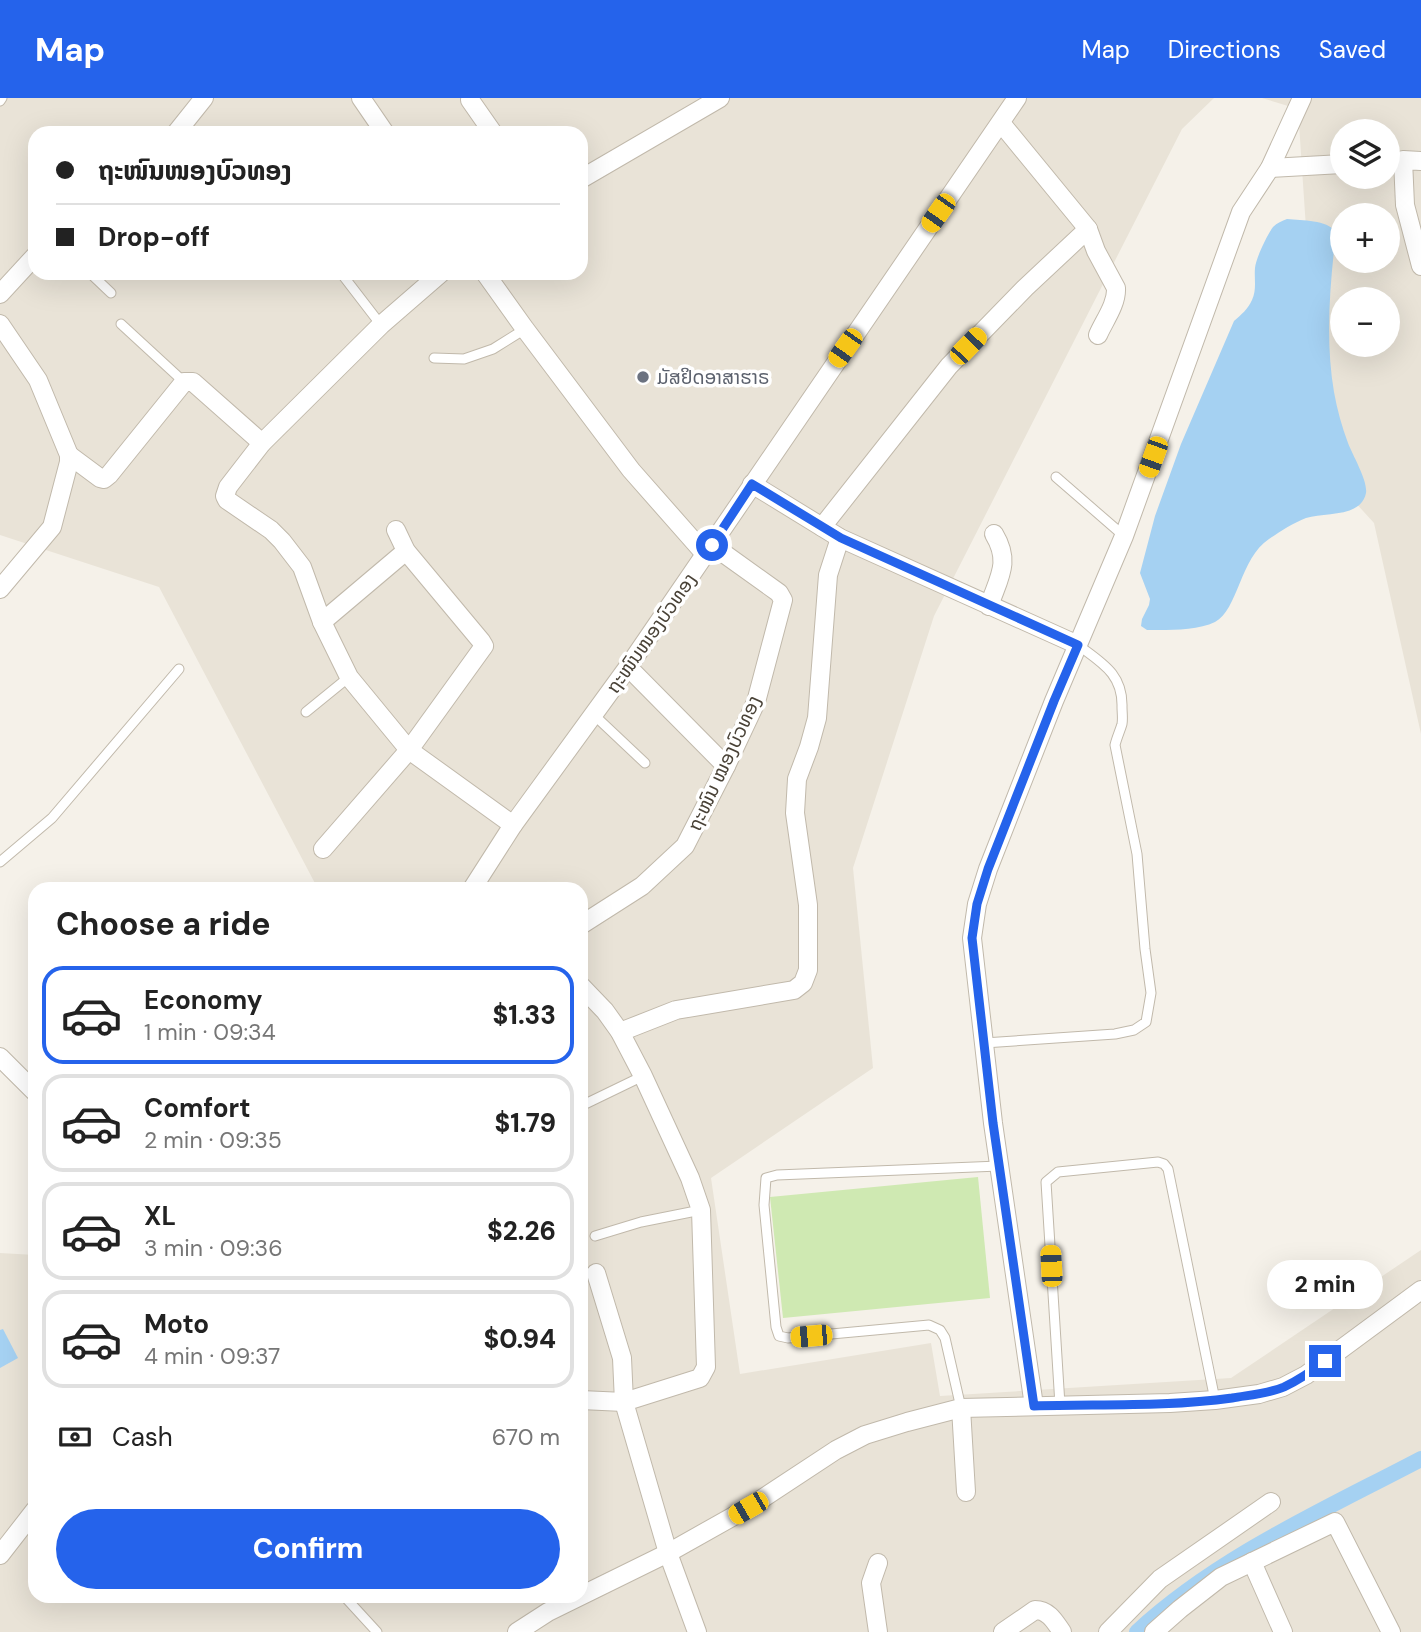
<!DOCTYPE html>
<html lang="en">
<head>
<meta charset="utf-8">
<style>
  :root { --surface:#fff; --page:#f2f2f2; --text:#222; --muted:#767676; --line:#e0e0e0; --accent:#2563eb }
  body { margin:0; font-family:"DM Sans","Noto Sans Lao",sans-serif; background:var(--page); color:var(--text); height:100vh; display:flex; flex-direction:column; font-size:26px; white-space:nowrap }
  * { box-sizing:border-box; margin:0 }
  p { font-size:23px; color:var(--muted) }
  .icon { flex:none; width:38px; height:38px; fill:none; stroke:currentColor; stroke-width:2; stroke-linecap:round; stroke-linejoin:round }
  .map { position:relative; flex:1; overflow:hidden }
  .panel { position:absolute; left:28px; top:784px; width:560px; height:721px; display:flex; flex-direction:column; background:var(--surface); border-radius:21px; box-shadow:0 7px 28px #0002 }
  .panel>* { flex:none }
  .guide { position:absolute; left:28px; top:28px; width:560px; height:154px; border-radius:21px; box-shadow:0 7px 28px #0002; display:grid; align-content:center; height:154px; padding:0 28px; background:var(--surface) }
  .tools { position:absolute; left:1330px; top:21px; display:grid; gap:14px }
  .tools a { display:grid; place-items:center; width:70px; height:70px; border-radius:50%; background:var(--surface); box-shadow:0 7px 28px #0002; font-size:35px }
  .end { position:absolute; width:32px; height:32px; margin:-16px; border:9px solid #2563eb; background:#fff; box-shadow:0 0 0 4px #fff }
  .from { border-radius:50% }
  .bubble { position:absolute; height:49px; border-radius:24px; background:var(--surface); box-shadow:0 7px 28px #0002; font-size:23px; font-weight:800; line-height:49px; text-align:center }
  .car { position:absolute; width:21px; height:42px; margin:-21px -10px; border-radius:9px; box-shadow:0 0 5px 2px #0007; background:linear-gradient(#f5c518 24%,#345 0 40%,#f5c518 0 76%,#345 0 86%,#f5c518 0) }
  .guide b { display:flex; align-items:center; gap:24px; height:66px; font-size:26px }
  .guide b+b { border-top:2px solid var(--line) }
  .guide i { width:18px; height:18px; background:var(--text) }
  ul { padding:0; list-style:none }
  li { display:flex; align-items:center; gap:21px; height:98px; margin:0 14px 10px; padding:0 14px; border:4px solid var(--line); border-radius:21px }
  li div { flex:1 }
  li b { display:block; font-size:26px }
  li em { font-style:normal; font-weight:800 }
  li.active { border-color:var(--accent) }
  li>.icon { width:63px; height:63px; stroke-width:1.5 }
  h2 { padding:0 28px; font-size:32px; line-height:84px }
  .pay { display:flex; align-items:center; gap:18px; height:77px; padding:0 28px; font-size:26px }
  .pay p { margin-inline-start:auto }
  .primary-button { display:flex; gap:14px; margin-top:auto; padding:14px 28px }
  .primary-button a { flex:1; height:80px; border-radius:42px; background:var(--accent); color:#fff; font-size:28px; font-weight:800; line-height:80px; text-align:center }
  header { display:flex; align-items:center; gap:42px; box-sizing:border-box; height:98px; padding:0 35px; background:var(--accent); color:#fff }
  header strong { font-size:33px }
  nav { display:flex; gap:38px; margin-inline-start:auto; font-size:24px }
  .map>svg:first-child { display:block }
</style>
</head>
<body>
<header>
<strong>Map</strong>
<nav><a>Map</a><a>Directions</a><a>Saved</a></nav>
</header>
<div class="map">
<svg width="1421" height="1534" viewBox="0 0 1421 1534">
  <rect width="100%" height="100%" fill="#f5f1e9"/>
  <g fill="#e9e3d7" fill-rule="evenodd">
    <path d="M0,0H1214L1182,31L934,518L853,770L873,970L711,1080L740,1276L931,1245L940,1298L1231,1280L1421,1152V1534H0V1155L35,1157V1498H581V791H318L159,489L0,437ZM35,35H581V175H35Z"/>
    <path d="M1262,0H1421V636L1374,425L1322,368L1298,11ZM1342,33H1388V79H1342ZM1342,117H1388V163H1342ZM1342,201H1388V247H1342Z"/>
  </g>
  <polygon fill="#cfe9b2" points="978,1079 990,1200 783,1220 770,1099"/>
  <g fill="#a5d1f2">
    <path d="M1287,121C1303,123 1326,121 1336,134C1330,187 1325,241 1334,294C1337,311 1342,329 1348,345C1353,358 1368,383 1366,395C1361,420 1325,414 1306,420C1293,425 1281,433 1269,441C1240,460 1238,512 1215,524C1197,533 1167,532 1147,532L1141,528L1142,521L1149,507L1150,501L1140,475L1155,418L1181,346L1234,223C1241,217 1248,211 1252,202C1257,191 1254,181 1255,170C1256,160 1267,137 1273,129C1277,125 1282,123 1287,121Z"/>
    <polygon points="3,1231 18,1260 0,1270 0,1232"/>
  </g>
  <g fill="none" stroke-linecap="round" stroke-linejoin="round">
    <path stroke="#a5d1f2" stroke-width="16" d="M1137,1534C1218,1459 1324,1412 1421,1361"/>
    <defs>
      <g id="service">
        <polyline points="0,3 2,0"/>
        <polyline points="90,175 111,195"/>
        <polyline points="341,175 381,227"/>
        <polyline points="121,226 184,284"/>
        <polyline points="434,260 464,261 493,251 525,231"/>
        <polyline points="1056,379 1124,438"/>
        <polyline points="306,614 349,579"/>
        <polyline points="593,616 645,665"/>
        <polyline points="0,764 52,720 179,571"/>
        <path d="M984,945L1115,936L1134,932L1146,924L1151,895L1145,851L1137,756L1115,647C1117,639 1120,633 1122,626C1123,621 1122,614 1122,609C1123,576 1102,565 1078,547"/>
        <polyline points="581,1008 643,978"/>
        <polyline points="595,1138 641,1124 701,1112"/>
        <polyline points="1060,1307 1046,1084 1058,1074 1158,1064 1164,1066 1168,1071 1215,1302"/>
        <polyline points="961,1310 945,1240 940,1232 929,1227 788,1240 779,1238 776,1229 764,1107 766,1080 777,1077 999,1068"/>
        <polyline points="344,1498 377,1534"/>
      </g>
      <g id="minor">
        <polyline points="361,0 385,35"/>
        <polyline points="470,2 493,35"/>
        <path d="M1001,25L1088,131L1096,153L1116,190C1117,206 1104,223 1098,237"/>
        <polyline points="176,35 204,0"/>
        <polyline points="1421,63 1403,62 1405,107 1421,168"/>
        <polyline points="1270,70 1342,66"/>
        <polyline points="581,81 720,0"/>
        <polyline points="441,175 381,227 262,345 228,389 225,398 227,402 271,432 282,443 302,469 322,524 349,579 409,652 513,727"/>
        <polyline points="485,175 525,231 631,372 705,456"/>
        <polyline points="0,196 35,158"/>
        <polyline points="0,226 38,282 69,357 69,364 52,429 0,491"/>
        <polyline points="69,357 100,380 104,381 109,377 184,284 193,284 262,345"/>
        <polyline points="752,386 840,440 1078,547"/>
        <polyline points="822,429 949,268 1025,190 1088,131"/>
        <path d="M989,508C999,479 1011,464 994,436"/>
        <polyline points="322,524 406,453"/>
        <polyline points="628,569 726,668"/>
        <polyline points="323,751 409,652 484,548 481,543 406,453 396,432"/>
        <polyline points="472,791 513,727 628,569 1017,0"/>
        <polyline points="581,827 642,788 685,748 726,668 756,604 783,502 779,495 712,447"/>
        <polyline points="581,888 605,913 620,934 643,978 690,1080 701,1112 706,1269 700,1280 624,1304 581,1302"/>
        <polyline points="620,934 676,912 794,892 803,885 808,872 808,807 795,715 797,681 809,649 817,620 828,477 840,440"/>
        <polyline points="0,959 35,994"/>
        <polyline points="596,1175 622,1260 624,1304 668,1455 697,1534"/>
        <polyline points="1034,1308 993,1025 972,840 977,806 988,771 1054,603 1124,438 1241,114 1270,70 1302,0"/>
        <polyline points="961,1310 966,1394"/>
        <polyline points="0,1457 35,1412"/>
        <polyline points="1252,1464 1283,1534"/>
        <polyline points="878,1465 871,1485 878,1534"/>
        <polyline points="517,1534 548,1514 668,1455 748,1410 836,1352 865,1337 907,1324 961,1310 1170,1305 1215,1302 1259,1296 1283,1289 1306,1277 1421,1192"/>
        <path d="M1003,1534L1035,1512C1049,1512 1055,1524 1062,1534"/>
        <polyline points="1108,1534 1160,1481 1271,1404"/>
        <polyline points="1154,1534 1180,1511 1221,1479 1335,1424 1391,1534"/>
      </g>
    </defs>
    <use href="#service" stroke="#c1b9ab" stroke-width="11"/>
    <use href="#minor" stroke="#c1b9ab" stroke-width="20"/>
    <use href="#service" stroke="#fff" stroke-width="9"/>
    <use href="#minor" stroke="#fff" stroke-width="18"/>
  </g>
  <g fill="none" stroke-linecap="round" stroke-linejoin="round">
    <path stroke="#2563eb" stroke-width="9" d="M712,447L752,386L841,440L1078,547L1054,603L988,771L977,806L972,840L993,1025L1034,1308C1100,1306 1167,1309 1232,1300C1249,1297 1268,1296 1284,1289C1299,1282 1312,1273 1325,1263"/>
  </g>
  <circle fill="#6b7280" stroke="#fff" stroke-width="2.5" cx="643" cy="279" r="7"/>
  <g text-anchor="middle" stroke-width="7" stroke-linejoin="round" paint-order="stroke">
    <g font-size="19" fill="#5b616d" stroke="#fff" text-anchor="start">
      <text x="657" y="286">ມັສຢິດອາສາຮາຣ</text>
    </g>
    <g font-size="19" fill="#494237" stroke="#fff">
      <text transform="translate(651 535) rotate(-55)" y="7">ຖະໜົນໜອງບົວທອງ</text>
      <text transform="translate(724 665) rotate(-65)" y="7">ຖະໜົນ ໝອງບົວທອງ</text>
    </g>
  </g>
</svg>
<div class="tools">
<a><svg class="icon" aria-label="layers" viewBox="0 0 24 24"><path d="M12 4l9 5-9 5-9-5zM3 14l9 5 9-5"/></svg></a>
<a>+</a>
<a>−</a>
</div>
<i class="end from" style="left:712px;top:447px"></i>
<i class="end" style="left:1325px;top:1263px"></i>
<div class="bubble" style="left:1267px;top:1162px;width:116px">2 min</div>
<i class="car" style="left:938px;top:115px;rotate:215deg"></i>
<i class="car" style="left:968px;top:248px;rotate:44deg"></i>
<i class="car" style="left:845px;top:250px;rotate:215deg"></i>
<i class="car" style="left:1153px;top:359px;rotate:200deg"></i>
<i class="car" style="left:1051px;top:1168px;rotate:357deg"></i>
<i class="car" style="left:811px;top:1238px;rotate:265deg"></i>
<i class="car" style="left:748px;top:1410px;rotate:240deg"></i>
<div class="guide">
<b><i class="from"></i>ຖະໜົນໜອງບົວທອງ</b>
<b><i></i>Drop-off</b>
</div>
<section class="panel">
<h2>Choose a ride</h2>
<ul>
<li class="active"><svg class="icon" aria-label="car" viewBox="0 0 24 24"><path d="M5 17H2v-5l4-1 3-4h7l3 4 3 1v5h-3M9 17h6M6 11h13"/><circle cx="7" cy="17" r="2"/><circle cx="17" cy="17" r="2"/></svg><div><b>Economy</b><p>1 min · 09:34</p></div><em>$1.33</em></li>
<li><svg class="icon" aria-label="car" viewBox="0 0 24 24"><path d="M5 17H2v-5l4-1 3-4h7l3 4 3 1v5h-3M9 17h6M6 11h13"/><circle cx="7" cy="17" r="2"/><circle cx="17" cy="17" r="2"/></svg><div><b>Comfort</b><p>2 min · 09:35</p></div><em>$1.79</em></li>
<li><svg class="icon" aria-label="car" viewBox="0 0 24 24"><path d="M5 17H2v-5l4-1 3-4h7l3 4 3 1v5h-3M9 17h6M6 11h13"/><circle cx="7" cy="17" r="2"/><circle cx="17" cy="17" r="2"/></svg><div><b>XL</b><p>3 min · 09:36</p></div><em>$2.26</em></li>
<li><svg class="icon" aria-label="car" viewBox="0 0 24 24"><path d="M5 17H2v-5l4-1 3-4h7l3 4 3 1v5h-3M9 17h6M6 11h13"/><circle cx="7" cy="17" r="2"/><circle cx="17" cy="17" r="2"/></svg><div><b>Moto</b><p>4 min · 09:37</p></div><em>$0.94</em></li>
</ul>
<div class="pay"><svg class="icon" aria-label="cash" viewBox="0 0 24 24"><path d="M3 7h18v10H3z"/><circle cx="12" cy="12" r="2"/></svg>Cash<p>670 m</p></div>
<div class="primary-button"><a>Confirm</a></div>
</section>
</div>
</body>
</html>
